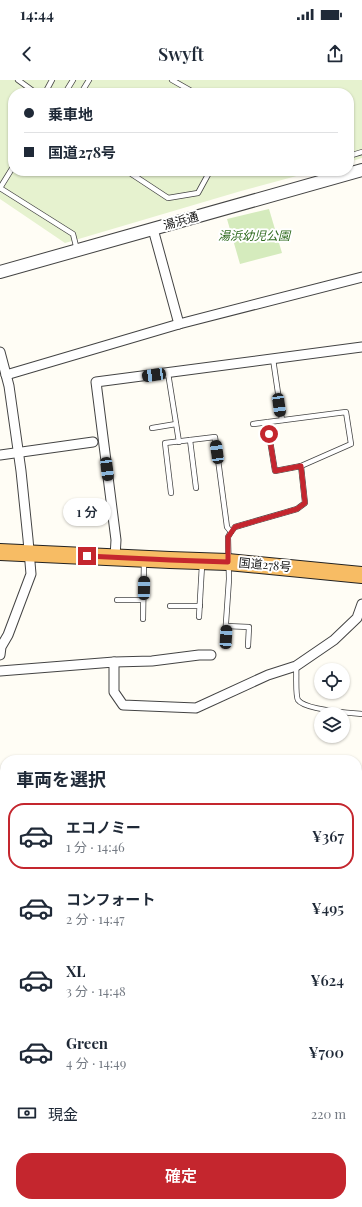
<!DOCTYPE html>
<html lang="ja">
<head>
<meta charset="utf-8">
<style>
  :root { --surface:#fff; --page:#f2f2f3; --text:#1f2937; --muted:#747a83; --line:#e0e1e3; --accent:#c4262e }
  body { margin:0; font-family:"Playfair Display","Noto Sans JP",serif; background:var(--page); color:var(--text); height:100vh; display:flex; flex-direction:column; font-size:15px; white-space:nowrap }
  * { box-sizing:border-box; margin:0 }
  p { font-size:13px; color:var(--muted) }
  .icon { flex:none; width:22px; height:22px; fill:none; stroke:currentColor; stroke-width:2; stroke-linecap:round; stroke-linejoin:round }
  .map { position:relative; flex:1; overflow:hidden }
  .details { position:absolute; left:0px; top:675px; width:362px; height:452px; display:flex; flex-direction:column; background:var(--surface); border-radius:16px 16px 0 0; box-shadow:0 1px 3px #0004 }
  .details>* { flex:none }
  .top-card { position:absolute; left:8px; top:8px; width:346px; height:88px; border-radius:16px; box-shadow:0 1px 3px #0004; display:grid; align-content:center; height:88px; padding:0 16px; background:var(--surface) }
  .tools { position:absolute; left:314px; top:583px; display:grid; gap:8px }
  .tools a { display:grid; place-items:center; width:36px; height:36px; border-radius:50%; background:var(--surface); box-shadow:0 1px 3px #0004; font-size:20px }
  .end { position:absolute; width:18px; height:18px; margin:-9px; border:5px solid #c4262e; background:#fff; box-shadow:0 0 0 2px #fff }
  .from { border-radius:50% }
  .bubble { position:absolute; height:28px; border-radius:14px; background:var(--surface); box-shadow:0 1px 3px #0004; font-size:13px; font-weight:600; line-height:28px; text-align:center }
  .car { position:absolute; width:12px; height:24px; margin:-12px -6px; border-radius:5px; box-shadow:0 0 3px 1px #0007; background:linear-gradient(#222 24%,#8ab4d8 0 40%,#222 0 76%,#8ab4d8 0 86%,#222 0) }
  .top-card b { display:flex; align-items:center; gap:14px; height:38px; font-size:15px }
  .top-card b+b { border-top:1px solid var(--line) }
  .top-card i { width:10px; height:10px; background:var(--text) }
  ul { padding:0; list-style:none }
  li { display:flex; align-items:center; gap:12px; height:66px; margin:0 8px 6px; padding:0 8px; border:2px solid transparent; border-radius:16px }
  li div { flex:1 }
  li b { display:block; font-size:15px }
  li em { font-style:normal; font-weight:600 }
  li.current { border-color:var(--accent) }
  li>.icon { width:36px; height:36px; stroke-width:1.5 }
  h2 { padding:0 16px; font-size:18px; line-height:48px }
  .pay { display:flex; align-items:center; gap:10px; height:44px; padding:0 16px; font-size:15px }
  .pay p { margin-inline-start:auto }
  .primary-button { display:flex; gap:8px; margin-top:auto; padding:8px 16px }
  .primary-button a { flex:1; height:46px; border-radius:16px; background:var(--accent); color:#fff; font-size:16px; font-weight:600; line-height:46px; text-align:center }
  .status { display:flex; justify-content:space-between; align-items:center; height:28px; padding:0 20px; background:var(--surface); direction:ltr }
  .status svg { height:11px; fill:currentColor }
  header { display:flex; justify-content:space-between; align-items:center; height:52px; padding:0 16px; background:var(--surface); font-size:18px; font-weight:600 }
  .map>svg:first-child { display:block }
</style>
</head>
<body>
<div class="status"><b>14:44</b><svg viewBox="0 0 49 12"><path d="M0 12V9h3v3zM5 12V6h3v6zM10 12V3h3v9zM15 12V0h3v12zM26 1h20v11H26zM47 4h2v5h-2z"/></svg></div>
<header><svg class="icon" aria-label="back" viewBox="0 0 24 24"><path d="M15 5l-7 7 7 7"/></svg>Swyft<svg class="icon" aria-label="share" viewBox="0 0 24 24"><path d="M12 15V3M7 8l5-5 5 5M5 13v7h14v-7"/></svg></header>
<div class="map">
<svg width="362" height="1127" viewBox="0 0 362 1127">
  <rect width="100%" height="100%" fill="#fffdf5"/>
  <polygon fill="#d5ebbd" points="269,129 282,173 240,184 227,139"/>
  <polygon fill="#e6f2cf" points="0,0 362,0 362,78 349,82 349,13 13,13 13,91 315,91 241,111 65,163 0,119"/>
  <g fill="#b9e0f7" stroke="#3f96cf">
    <polygon points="0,701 5,702 5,1122 357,1122 357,1055 362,1053 362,1127 0,1127"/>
    <polygon points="357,847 362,848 362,1039 357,1041 357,989 359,977 357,976"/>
  </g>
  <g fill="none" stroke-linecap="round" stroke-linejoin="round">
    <defs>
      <g id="service">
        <polyline points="18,0 36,13"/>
        <polyline points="172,0 195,13"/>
        <polyline points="45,13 52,0"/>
        <polyline points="65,13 73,0"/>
        <polyline points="81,13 89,0"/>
        <polyline points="349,76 362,72"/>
        <polyline points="127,91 168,118 198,113 210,91"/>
        <polyline points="0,108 73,154 77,170"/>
        <polyline points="0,108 13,87"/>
        <polyline points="273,279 282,340"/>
        <polyline points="168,293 179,362"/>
        <polyline points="253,344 346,332 351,364 301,386 275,391 267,342"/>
        <polyline points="152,348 176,344"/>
        <polyline points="190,360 196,408"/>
        <polyline points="171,413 165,363 215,357 227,447 231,452"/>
        <polyline points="117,520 143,520"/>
        <polyline points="170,526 200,526"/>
        <polyline points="199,537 202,485"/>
        <polyline points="143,539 144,481"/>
        <polyline points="226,546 249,547 248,566"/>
        <polyline points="225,557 229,499 228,457 231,452 235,447 297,429 305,423 301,386"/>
        <path d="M296,586C297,593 295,615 298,620C305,630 350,633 362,634"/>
      </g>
      <g id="minor">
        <polyline points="153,149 179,244"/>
        <polyline points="0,272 9,306 21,391 28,459 31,494 8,555 1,567 0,575"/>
        <polyline points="6,295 179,244 362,197"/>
        <polyline points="0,375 93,362"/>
        <polyline points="115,477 116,460 96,302 362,267"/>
        <polyline points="114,582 152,581 199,575 211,575"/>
        <polyline points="0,591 114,582 114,612 123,625 196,628 268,595 296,586 334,560 357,538 362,524"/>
      </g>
      <g id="tertiary">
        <polyline points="0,192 362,90"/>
        <polyline points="357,698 362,699"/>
        <polyline points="357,774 362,774"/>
      </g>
      <polyline id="trunk" points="0,472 170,480 228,482 362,495"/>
    </defs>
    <use href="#service" stroke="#444" stroke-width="6"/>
    <use href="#minor" stroke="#444" stroke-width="11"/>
    <use href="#tertiary" stroke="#444" stroke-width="14"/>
    <use href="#trunk" stroke="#222" stroke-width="18"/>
    <use href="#service" stroke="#fff" stroke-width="4.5"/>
    <use href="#minor" stroke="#fff" stroke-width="9"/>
    <use href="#tertiary" stroke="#fff" stroke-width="12"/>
    <use href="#trunk" stroke="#f7bc64" stroke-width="16"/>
  </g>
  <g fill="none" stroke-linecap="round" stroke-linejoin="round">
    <polyline stroke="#c4262e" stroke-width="5" points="87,476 170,480 228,482 228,457 235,447 297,429 305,423 301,386 275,391 269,354"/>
  </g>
  <g text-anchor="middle" stroke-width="4" stroke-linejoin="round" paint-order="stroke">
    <g font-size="12" fill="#111" stroke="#fff">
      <text transform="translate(181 141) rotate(-16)" y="4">湯浜通</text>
      <text transform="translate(265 485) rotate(5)" y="4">国道278号</text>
    </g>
    <g font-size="12" font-style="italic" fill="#2f6b1f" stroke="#fff">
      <text x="254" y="160">湯浜幼児公園</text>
    </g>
  </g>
</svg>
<div class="tools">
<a><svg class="icon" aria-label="locate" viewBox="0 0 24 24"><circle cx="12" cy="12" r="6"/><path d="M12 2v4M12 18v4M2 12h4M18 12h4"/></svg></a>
<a><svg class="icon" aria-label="layers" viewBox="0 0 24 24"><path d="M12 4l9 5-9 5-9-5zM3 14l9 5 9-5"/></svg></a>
</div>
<i class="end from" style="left:269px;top:354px"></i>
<i class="end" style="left:87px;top:476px"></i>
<div class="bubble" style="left:63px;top:418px;width:48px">1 分</div>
<i class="car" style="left:154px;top:295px;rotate:262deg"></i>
<i class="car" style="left:279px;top:325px;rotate:172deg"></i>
<i class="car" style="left:217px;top:372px;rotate:352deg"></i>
<i class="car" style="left:107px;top:389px;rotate:173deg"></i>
<i class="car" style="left:144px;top:508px;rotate:1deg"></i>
<i class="car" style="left:226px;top:557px;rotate:3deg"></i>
<div class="top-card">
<b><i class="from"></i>乗車地</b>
<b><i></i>国道278号</b>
</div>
<section class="details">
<h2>車両を選択</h2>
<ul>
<li class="current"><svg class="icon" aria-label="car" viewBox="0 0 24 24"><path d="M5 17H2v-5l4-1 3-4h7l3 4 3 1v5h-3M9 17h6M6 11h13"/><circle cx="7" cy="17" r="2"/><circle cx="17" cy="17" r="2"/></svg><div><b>エコノミー</b><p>1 分 · 14:46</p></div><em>¥367</em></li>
<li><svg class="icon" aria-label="car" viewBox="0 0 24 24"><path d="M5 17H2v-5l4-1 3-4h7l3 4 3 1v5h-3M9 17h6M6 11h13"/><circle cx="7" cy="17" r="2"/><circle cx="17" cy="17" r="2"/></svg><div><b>コンフォート</b><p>2 分 · 14:47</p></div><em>¥495</em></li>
<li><svg class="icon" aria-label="car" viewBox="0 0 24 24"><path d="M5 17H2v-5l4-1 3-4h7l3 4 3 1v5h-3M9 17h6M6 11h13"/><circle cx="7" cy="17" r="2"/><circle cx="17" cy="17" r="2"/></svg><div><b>XL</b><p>3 分 · 14:48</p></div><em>¥624</em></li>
<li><svg class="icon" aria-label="car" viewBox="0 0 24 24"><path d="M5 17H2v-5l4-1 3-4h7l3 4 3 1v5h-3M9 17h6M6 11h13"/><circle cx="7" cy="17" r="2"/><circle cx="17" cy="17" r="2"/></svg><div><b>Green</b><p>4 分 · 14:49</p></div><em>¥700</em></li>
</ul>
<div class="pay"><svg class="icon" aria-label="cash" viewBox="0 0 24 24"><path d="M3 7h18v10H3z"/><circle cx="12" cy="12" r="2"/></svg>現金<p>220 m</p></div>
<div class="primary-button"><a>確定</a></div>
</section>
</div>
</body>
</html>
